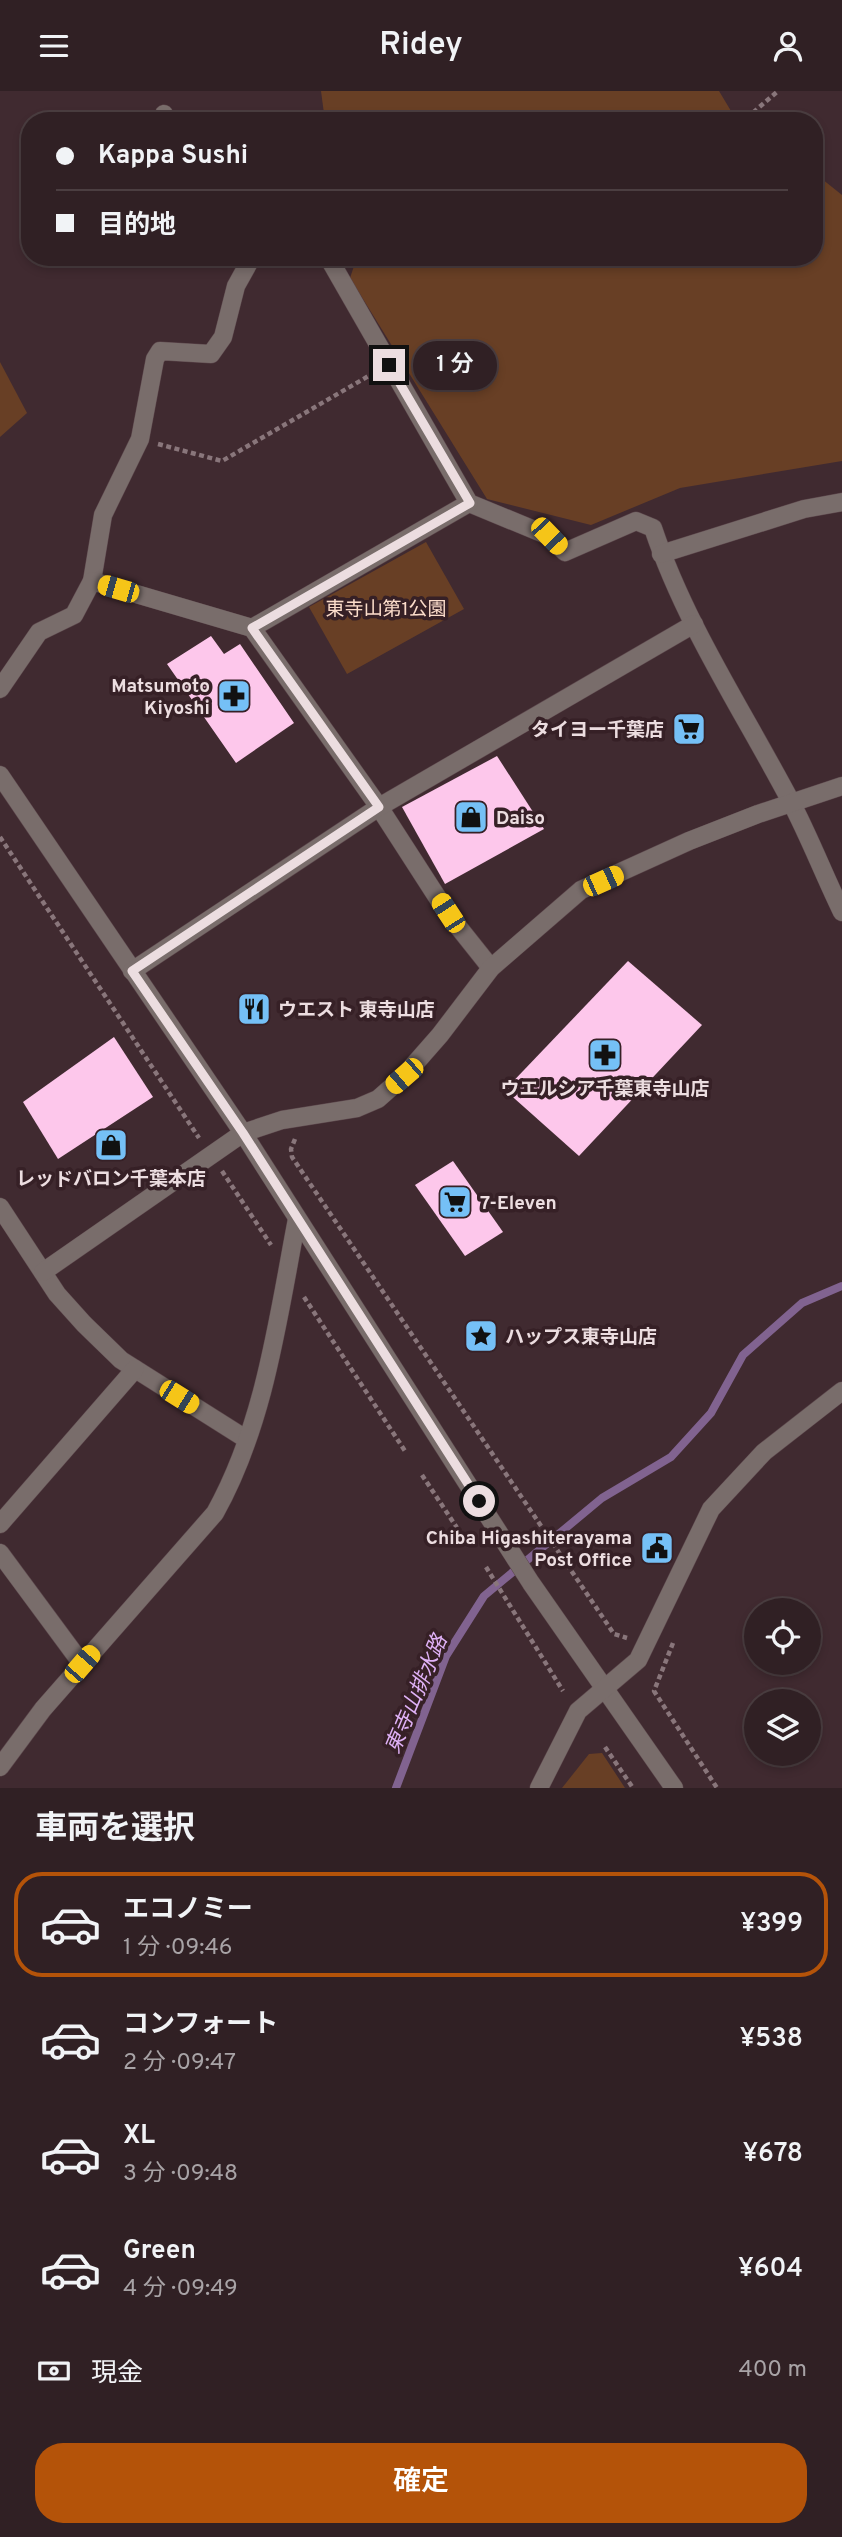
<!DOCTYPE html>
<html lang="ja">
<head>
<meta charset="utf-8">
<style>
  :root { --surface:#302024; --page:#38282c; --text:#f1f3f6; --muted:#a8a3a6; --line:#4b3e41; --accent:#b45309 }
  body { margin:0; font-family:Overpass,"Noto Sans JP",sans-serif; background:var(--page); color:var(--text); height:100vh; display:flex; flex-direction:column; font-size:26px; white-space:nowrap }
  * { box-sizing:border-box; margin:0 }
  p { font-size:23px; color:var(--muted) }
  .icon { flex:none; width:38px; height:38px; fill:none; stroke:currentColor; stroke-width:2; stroke-linecap:round; stroke-linejoin:round }
  .map { position:relative; height:1697px; overflow:hidden }
  .details { display:flex; flex-direction:column; background:var(--surface); flex:1 }
  .details>* { flex:none }
  .banner { position:absolute; left:21px; top:21px; width:802px; height:154px; border-radius:28px; box-shadow:0 4px 10px #0003,0 0 0 2px var(--line); display:grid; align-content:center; height:154px; padding:0 35px; background:var(--surface) }
  .fabs { position:absolute; left:744px; top:1507px; display:grid; gap:14px }
  .fabs a { display:grid; place-items:center; width:77px; height:77px; border-radius:50%; background:var(--surface); box-shadow:0 4px 10px #0003,0 0 0 2px var(--line); font-size:35px }
  .end { position:absolute; width:32px; height:32px; margin:-16px; border:9px solid #ecdde0; background:#111; box-shadow:0 0 0 4px #111 }
  .from { border-radius:50% }
  .bubble { position:absolute; height:49px; border-radius:24px; background:var(--surface); box-shadow:0 4px 10px #0003,0 0 0 2px var(--line); font-size:23px; font-weight:600; line-height:49px; text-align:center }
  .car { position:absolute; width:21px; height:42px; margin:-21px -10px; border-radius:9px; box-shadow:0 0 5px 2px #0007; background:linear-gradient(#f5c518 24%,#345 0 40%,#f5c518 0 76%,#345 0 86%,#f5c518 0) }
  .banner b { display:flex; align-items:center; gap:24px; height:66px; font-size:26px }
  .banner b+b { border-top:2px solid var(--line) }
  .banner i { width:18px; height:18px; background:var(--text) }
  ul { padding:0; list-style:none }
  li { display:flex; align-items:center; gap:21px; height:105px; margin:0 14px 10px; padding:0 21px; border:4px solid transparent; border-radius:28px }
  li div { flex:1 }
  li b { display:block; font-size:26px }
  li em { font-style:normal; font-weight:600 }
  li.current { border-color:var(--accent) }
  li>.icon { width:63px; height:63px; stroke-width:1.5 }
  h2 { padding:0 35px; font-size:32px; line-height:84px }
  .pay { display:flex; align-items:center; gap:18px; height:77px; padding:0 35px; font-size:26px }
  .pay p { margin-inline-start:auto }
  .primary-button { display:flex; gap:14px; margin-top:auto; padding:14px 35px }
  .primary-button a { flex:1; height:80px; border-radius:28px; background:var(--accent); color:#fff; font-size:28px; font-weight:600; line-height:80px; text-align:center }
  header { display:flex; justify-content:space-between; align-items:center; height:91px; padding:0 35px; background:var(--surface); font-size:32px; font-weight:600 }
  .map>svg:first-child { display:block }
</style>
</head>
<body>
<header><svg class="icon" aria-label="menu" viewBox="0 0 24 24"><path d="M4 6h16M4 12h16M4 18h16"/></svg>Ridey<svg class="icon" aria-label="person" viewBox="0 0 24 24"><circle cx="12" cy="8" r="4"/><path d="M4 21q1-7 8-7t8 7"/></svg></header>
<div class="map">
<svg width="842" height="1697" viewBox="0 0 842 1697">
  <rect width="100%" height="100%" fill="#402a30"/>
  <g fill="#683f25">
    <polygon points="321,0 719,0 737,30 325,30"/>
    <polygon points="814,87 822,88 842,104 842,370 680,397 591,434 487,408 350,187 357,166 814,166"/>
    <polygon points="0,271 27,322 0,346"/>
    <polygon points="426,451 464,518 347,583 309,516"/>
    <polygon points="602,1662 625,1697 562,1697 589,1663"/>
  </g>
  <g fill="none" stroke-linecap="round" stroke-linejoin="round">
    <polyline stroke="#816390" stroke-width="8" points="396,1697 446,1565 484,1505 602,1407 671,1366 711,1322 743,1264 802,1212 842,1195"/>
  </g>
  <g fill="#fdc7eb">
    <polygon points="211,545 224,563 240,553 294,632 236,672 167,573"/>
    <polygon points="497,665 544,738 445,793 402,716"/>
    <polygon points="628,870 702,934 579,1065 505,999"/>
    <polygon points="114,946 153,1006 58,1068 23,1011"/>
    <polygon points="453,1070 503,1141 465,1165 415,1094"/>
  </g>
  <g fill="none" stroke-linecap="round" stroke-linejoin="round">
    <defs>
      <g id="minor">
        <polyline points="164,23 165,30"/>
        <path d="M328,166L469,412L549,445L565,461L636,430L653,437C685,533 743,620 790,709C809,745 824,784 842,821"/>
        <polyline points="661,463 804,418 842,411"/>
        <polyline points="92,490 103,424 140,348 155,268 160,260 211,263 223,246 236,195 252,166"/>
        <polyline points="252,537 469,412"/>
        <polyline points="0,598 39,541 74,524 92,490 252,537 379,716 448,823 491,877"/>
        <polyline points="0,684 243,1042 531,1492 674,1697"/>
        <polyline points="132,880 379,716 694,533"/>
        <polyline points="0,1116 57,1203 84,1233 121,1269 246,1348"/>
        <polyline points="43,1181 243,1042 282,1029 357,1017 378,1008 404,985 440,944 491,877 581,799 689,750 758,723 842,695"/>
        <polyline points="0,1433 135,1278"/>
        <polyline points="0,1462 82,1573"/>
        <path d="M0,1676L43,1618L215,1422C265,1332 278,1227 297,1128"/>
        <polyline points="539,1697 578,1620 638,1569 711,1418 764,1361 842,1300"/>
      </g>
    </defs>
    <use href="#minor" stroke="#5c474c" stroke-width="19"/>
    <g stroke="#89767b" stroke-width="4.5" stroke-dasharray="5 3.5" stroke-linecap="butt">
      <polyline points="653,30 682,25 749,25 778,0"/>
      <polyline points="158,353 222,370 372,283"/>
      <polyline points="0,746 199,1047"/>
      <polyline points="295,1048 291,1058 292,1066 614,1543 627,1547"/>
      <polyline points="222,1080 271,1154"/>
      <polyline points="304,1206 405,1360"/>
      <polyline points="422,1384 469,1455"/>
      <polyline points="486,1476 563,1600"/>
      <polyline points="673,1552 654,1600 717,1697"/>
      <polyline points="605,1656 633,1697"/>
    </g>
    <use href="#minor" stroke="#796d6b" stroke-width="18"/>
  </g>
  <g fill="none" stroke-linecap="round" stroke-linejoin="round">
    <polyline stroke="#ecdde0" stroke-width="9" points="389,274 470,412 252,537 379,716 132,880 243,1042 479,1410"/>
  </g>
  <defs>
    <symbol id="pharmacy-square" viewBox="-11 -11 22 22"><rect x="-9" y="-9" width="18" height="18" rx="4" fill="#75c0f6" stroke="#362026"/><path d="M-2-6h4v4h4v4h-4v4h-4v-4h-4v-4h4Z" fill="#111"/></symbol>
    <symbol id="supermarket-square" viewBox="-11 -11 22 22"><rect x="-9" y="-9" width="18" height="18" rx="4" fill="#75c0f6" stroke="#362026"/><path d="M-6-5.5h2.5l.6 2H6L4.5 2H-2.5L-4.4-4H-6ZM-1.5 3.2a1.3 1.3 0 1 0 .1 0ZM3 3.2a1.3 1.3 0 1 0 .1 0Z" fill="#111"/></symbol>
    <symbol id="shop-square" viewBox="-11 -11 22 22"><rect x="-9" y="-9" width="18" height="18" rx="4" fill="#75c0f6" stroke="#362026"/><path d="M-5-2.5h2.3a2.7 3.5 0 0 1 5.4 0H5L5.5 6h-11ZM-1.5-2.5h3a1.5 2.3 0 0 0-3 0Z" fill="#111"/></symbol>
    <symbol id="restaurant-square" viewBox="-11 -11 22 22"><rect x="-9" y="-9" width="18" height="18" rx="4" fill="#75c0f6" stroke="#362026"/><path d="M-5-6h1v4h1v-4h1v4h1v-4h1v5L-1.5 .5V6h-2V.5L-5-1ZM5-6V6H3V1.5H1.5Q1.5-4 5-6Z" fill="#111"/></symbol>
    <symbol id="sight-square" viewBox="-11 -11 22 22"><rect x="-9" y="-9" width="18" height="18" rx="4" fill="#75c0f6" stroke="#362026"/><path d="M0-6L1.8-2.2L6-1.7L2.9 1.2L3.7 5.4L0 3.3L-3.7 5.4L-2.9 1.2L-6-1.7L-1.8-2.2Z" fill="#111"/></symbol>
    <symbol id="civic-square" viewBox="-11 -11 22 22"><rect x="-9" y="-9" width="18" height="18" rx="4" fill="#75c0f6" stroke="#362026"/><path d="M-.6-6.5H3V-4.5H.6V-3L4-1V1h2V6H-6V1h2V-1L-.6-3ZM-1.2 2.5V6h2.4V2.5Z" fill="#111"/></symbol>
  </defs>
  <g fill-rule="evenodd">
    <use href="#pharmacy-square" x="215" y="586" width="38" height="38"/>
    <use href="#supermarket-square" x="670" y="619" width="38" height="38"/>
    <use href="#shop-square" x="452" y="707" width="38" height="38"/>
    <use href="#restaurant-square" x="235" y="899" width="38" height="38"/>
    <use href="#pharmacy-square" x="586" y="945" width="38" height="38"/>
    <use href="#shop-square" x="92" y="1035" width="38" height="38"/>
    <use href="#supermarket-square" x="436" y="1092" width="38" height="38"/>
    <use href="#sight-square" x="462" y="1226" width="38" height="38"/>
    <use href="#civic-square" x="638" y="1438" width="38" height="38"/>
  </g>
  <g text-anchor="middle" stroke-width="7" stroke-linejoin="round" paint-order="stroke">
    <g font-size="19" fill="#fbdcca" stroke="#362026">
      <text x="386" y="524">東寺山第1公園</text>
    </g>
    <g font-size="19" font-weight="bold" fill="#ecdde0" stroke="#362026" text-anchor="start">
      <text x="210" y="601" text-anchor="end">Matsumoto<tspan x="210" dy="22">Kiyoshi</tspan></text>
      <text x="664" y="645" text-anchor="end">タイヨー千葉店</text>
      <text x="496" y="733">Daiso</text>
      <text x="278" y="925">ウエスト 東寺山店</text>
      <text x="605" y="1004" text-anchor="middle">ウエルシア千葉東寺山店</text>
      <text x="111" y="1094" text-anchor="middle">レッドバロン千葉本店</text>
      <text x="480" y="1118">7-Eleven</text>
      <text x="505" y="1252">ハップス東寺山店</text>
      <text x="632" y="1453" text-anchor="end">Chiba Higashiterayama<tspan x="632" dy="22">Post Office</tspan></text>
    </g>
    <g font-size="21" font-style="italic" fill="#dfb1f6" stroke="#362026">
      <text transform="translate(416 1603) rotate(-67)" y="7">東寺山排水路</text>
    </g>
  </g>
</svg>
<div class="fabs">
<a><svg class="icon" aria-label="locate" viewBox="0 0 24 24"><circle cx="12" cy="12" r="6"/><path d="M12 2v4M12 18v4M2 12h4M18 12h4"/></svg></a>
<a><svg class="icon" aria-label="layers" viewBox="0 0 24 24"><path d="M12 4l9 5-9 5-9-5zM3 14l9 5 9-5"/></svg></a>
</div>
<i class="end from" style="left:479px;top:1410px"></i>
<i class="end" style="left:389px;top:274px"></i>
<div class="bubble" style="left:413px;top:250px;width:84px">1 分</div>
<i class="car" style="left:549px;top:445px;rotate:136deg"></i>
<i class="car" style="left:118px;top:498px;rotate:286deg"></i>
<i class="car" style="left:603px;top:790px;rotate:66deg"></i>
<i class="car" style="left:448px;top:822px;rotate:327deg"></i>
<i class="car" style="left:404px;top:985px;rotate:229deg"></i>
<i class="car" style="left:179px;top:1306px;rotate:122deg"></i>
<i class="car" style="left:82px;top:1573px;rotate:41deg"></i>
<div class="banner">
<b><i class="from"></i>Kappa Sushi</b>
<b><i></i>目的地</b>
</div>
</div>
<section class="details">
<h2>車両を選択</h2>
<ul>
<li class="current"><svg class="icon" aria-label="car" viewBox="0 0 24 24"><path d="M5 17H2v-5l4-1 3-4h7l3 4 3 1v5h-3M9 17h6M6 11h13"/><circle cx="7" cy="17" r="2"/><circle cx="17" cy="17" r="2"/></svg><div><b>エコノミー</b><p>1 分 · 09:46</p></div><em>¥399</em></li>
<li><svg class="icon" aria-label="car" viewBox="0 0 24 24"><path d="M5 17H2v-5l4-1 3-4h7l3 4 3 1v5h-3M9 17h6M6 11h13"/><circle cx="7" cy="17" r="2"/><circle cx="17" cy="17" r="2"/></svg><div><b>コンフォート</b><p>2 分 · 09:47</p></div><em>¥538</em></li>
<li><svg class="icon" aria-label="car" viewBox="0 0 24 24"><path d="M5 17H2v-5l4-1 3-4h7l3 4 3 1v5h-3M9 17h6M6 11h13"/><circle cx="7" cy="17" r="2"/><circle cx="17" cy="17" r="2"/></svg><div><b>XL</b><p>3 分 · 09:48</p></div><em>¥678</em></li>
<li><svg class="icon" aria-label="car" viewBox="0 0 24 24"><path d="M5 17H2v-5l4-1 3-4h7l3 4 3 1v5h-3M9 17h6M6 11h13"/><circle cx="7" cy="17" r="2"/><circle cx="17" cy="17" r="2"/></svg><div><b>Green</b><p>4 分 · 09:49</p></div><em>¥604</em></li>
</ul>
<div class="pay"><svg class="icon" aria-label="cash" viewBox="0 0 24 24"><path d="M3 7h18v10H3z"/><circle cx="12" cy="12" r="2"/></svg>現金<p>400 m</p></div>
<div class="primary-button"><a>確定</a></div>
</section>
</body>
</html>
